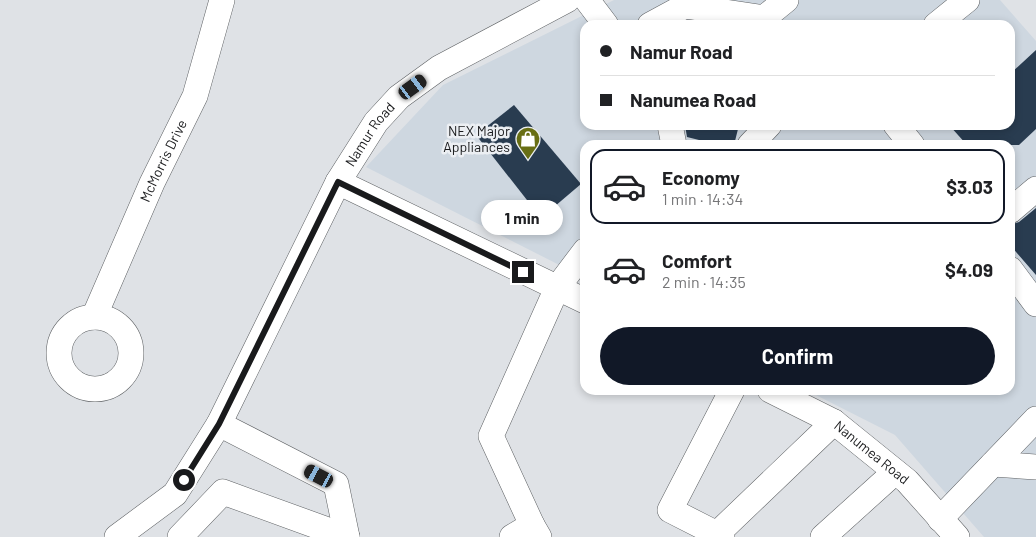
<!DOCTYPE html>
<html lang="en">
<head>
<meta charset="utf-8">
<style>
  :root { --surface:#fff; --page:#f6f6f6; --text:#202124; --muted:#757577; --line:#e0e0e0; --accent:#111827 }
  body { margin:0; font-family:Barlow,sans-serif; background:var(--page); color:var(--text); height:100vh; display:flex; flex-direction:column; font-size:19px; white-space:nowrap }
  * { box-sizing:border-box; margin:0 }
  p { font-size:16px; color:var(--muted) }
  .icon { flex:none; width:28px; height:28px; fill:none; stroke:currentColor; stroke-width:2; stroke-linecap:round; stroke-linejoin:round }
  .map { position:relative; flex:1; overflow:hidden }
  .sheet { position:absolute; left:580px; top:140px; width:435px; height:255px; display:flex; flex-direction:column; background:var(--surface); border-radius:15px; box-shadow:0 2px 8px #0003 }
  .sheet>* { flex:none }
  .hud { position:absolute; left:580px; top:20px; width:435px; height:110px; border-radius:15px; box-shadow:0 2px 8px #0003; display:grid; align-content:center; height:110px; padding:0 20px; background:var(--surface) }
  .end { position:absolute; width:22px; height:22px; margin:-11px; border:6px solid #191a1c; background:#fff; box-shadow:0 0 0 2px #fff }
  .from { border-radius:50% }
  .bubble { position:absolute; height:35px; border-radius:18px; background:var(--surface); box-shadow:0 2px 8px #0003; font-size:16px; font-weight:700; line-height:35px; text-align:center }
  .car { position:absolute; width:15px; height:30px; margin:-15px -8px; border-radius:6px; box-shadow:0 0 4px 1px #0007; background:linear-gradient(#222 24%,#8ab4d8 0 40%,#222 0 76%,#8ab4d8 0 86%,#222 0) }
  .hud b { display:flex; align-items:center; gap:18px; height:48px; font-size:19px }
  .hud b+b { border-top:1px solid var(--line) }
  .hud i { width:12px; height:12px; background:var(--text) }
  ul { padding:9px 0 0; list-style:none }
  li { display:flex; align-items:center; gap:15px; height:75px; margin:0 10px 8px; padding:0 10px; border:2px solid transparent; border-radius:15px }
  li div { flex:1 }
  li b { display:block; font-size:19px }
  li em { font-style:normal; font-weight:700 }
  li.selected { border-color:var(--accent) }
  li>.icon { width:45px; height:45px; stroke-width:1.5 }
  .primary-button { display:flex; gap:10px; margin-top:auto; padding:10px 20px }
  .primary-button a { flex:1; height:58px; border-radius:30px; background:var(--accent); color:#fff; font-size:20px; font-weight:700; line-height:58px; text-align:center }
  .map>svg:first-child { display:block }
</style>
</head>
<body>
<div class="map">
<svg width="1036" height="537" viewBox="0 0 1036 537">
  <rect width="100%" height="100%" fill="#dfe2e6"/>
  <path fill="#ced7e0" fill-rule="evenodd" d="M614,0H1000L1036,41V537H984L895,435L806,390H1010V145H585V278L366,167L443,85ZM585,25H1010V125H585Z"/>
  <g fill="#293c50">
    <polygon points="1036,50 1036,129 1019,145 967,145 949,125 1010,125 1010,74"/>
    <polygon points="514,105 581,184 541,218 476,135"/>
    <polygon points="685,125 739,125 734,145 719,145 687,137"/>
    <polygon points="1036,208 1036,275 1010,245 1010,225 1019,222"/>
  </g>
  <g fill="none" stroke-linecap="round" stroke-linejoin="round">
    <defs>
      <g id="minor">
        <polyline points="587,0 606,25"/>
        <polyline points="650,25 685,6 764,18 786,0"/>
        <polyline points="936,25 967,0"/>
        <polyline points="670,125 674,145"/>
        <polyline points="896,125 912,145"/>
        <polyline points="750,145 769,125"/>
        <polyline points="338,182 585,301"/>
        <polyline points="1010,211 1036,189"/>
        <polyline points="1010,269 1036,304"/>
        <path id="s1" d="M94,317L152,183L195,96L222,0"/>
        <circle cx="95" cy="353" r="36"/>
        <path id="s2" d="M770,390L834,422L907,481L957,537"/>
        <polyline points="219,424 336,484 347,537"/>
        <polyline points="993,464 1036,467"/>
        <polyline points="940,519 1036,419"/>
        <polyline points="532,525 491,436 557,288 585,251"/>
        <polyline points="717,534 670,510 732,390"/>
        <path id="s3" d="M117,537L175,494L219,424L338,182L376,122L399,97L439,68L567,0"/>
        <polyline points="180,537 223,492 347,537"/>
        <polyline points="512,537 532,525 539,537"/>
        <polyline points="722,537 717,534 834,422"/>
        <polyline points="823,537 895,472"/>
      </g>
    </defs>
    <use href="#minor" stroke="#5d6063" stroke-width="26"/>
    <use href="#minor" stroke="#fff" stroke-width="25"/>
  </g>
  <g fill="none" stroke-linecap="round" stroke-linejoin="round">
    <polyline stroke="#191a1c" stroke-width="6" points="184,480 219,424 338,182 523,272"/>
  </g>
  <defs>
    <symbol id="shop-pin" viewBox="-11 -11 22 30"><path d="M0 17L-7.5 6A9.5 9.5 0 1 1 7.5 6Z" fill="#686e14" stroke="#eceff3"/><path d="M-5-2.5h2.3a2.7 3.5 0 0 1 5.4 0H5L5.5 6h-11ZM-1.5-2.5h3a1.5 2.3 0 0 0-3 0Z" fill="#fff"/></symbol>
  </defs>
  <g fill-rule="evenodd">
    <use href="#shop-pin" x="514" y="125" width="28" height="38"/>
  </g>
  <g text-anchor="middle" stroke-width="5" stroke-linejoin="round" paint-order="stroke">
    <g font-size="14" fill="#191a1c" stroke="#eceff3" text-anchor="end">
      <text x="510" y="136">NEX Major<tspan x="510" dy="16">Appliances</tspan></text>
    </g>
    <g font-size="14" fill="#191a1c" stroke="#eceff3">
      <text dy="5" stroke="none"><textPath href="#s3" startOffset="482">Namur Road</textPath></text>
      <text dy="5" stroke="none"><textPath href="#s1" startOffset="171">McMorris Drive</textPath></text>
      <text dy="5" stroke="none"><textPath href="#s2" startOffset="120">Nanumea Road</textPath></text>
    </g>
  </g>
</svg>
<i class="end from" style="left:184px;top:480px"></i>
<i class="end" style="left:523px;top:272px"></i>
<div class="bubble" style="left:481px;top:200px;width:82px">1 min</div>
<i class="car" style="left:413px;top:87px;rotate:54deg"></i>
<i class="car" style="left:319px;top:476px;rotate:298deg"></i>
<div class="hud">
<b><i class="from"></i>Namur Road</b>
<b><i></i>Nanumea Road</b>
</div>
<section class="sheet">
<ul>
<li class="selected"><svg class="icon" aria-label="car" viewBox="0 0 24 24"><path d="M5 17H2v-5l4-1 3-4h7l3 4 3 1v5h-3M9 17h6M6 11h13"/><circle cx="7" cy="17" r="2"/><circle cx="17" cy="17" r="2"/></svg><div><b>Economy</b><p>1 min · 14:34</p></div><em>$3.03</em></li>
<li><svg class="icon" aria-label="car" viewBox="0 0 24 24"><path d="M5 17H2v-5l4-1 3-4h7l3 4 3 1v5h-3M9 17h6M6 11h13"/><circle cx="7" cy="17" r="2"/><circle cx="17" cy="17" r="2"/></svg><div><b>Comfort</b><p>2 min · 14:35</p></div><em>$4.09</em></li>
</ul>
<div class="primary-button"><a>Confirm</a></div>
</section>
</div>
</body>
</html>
